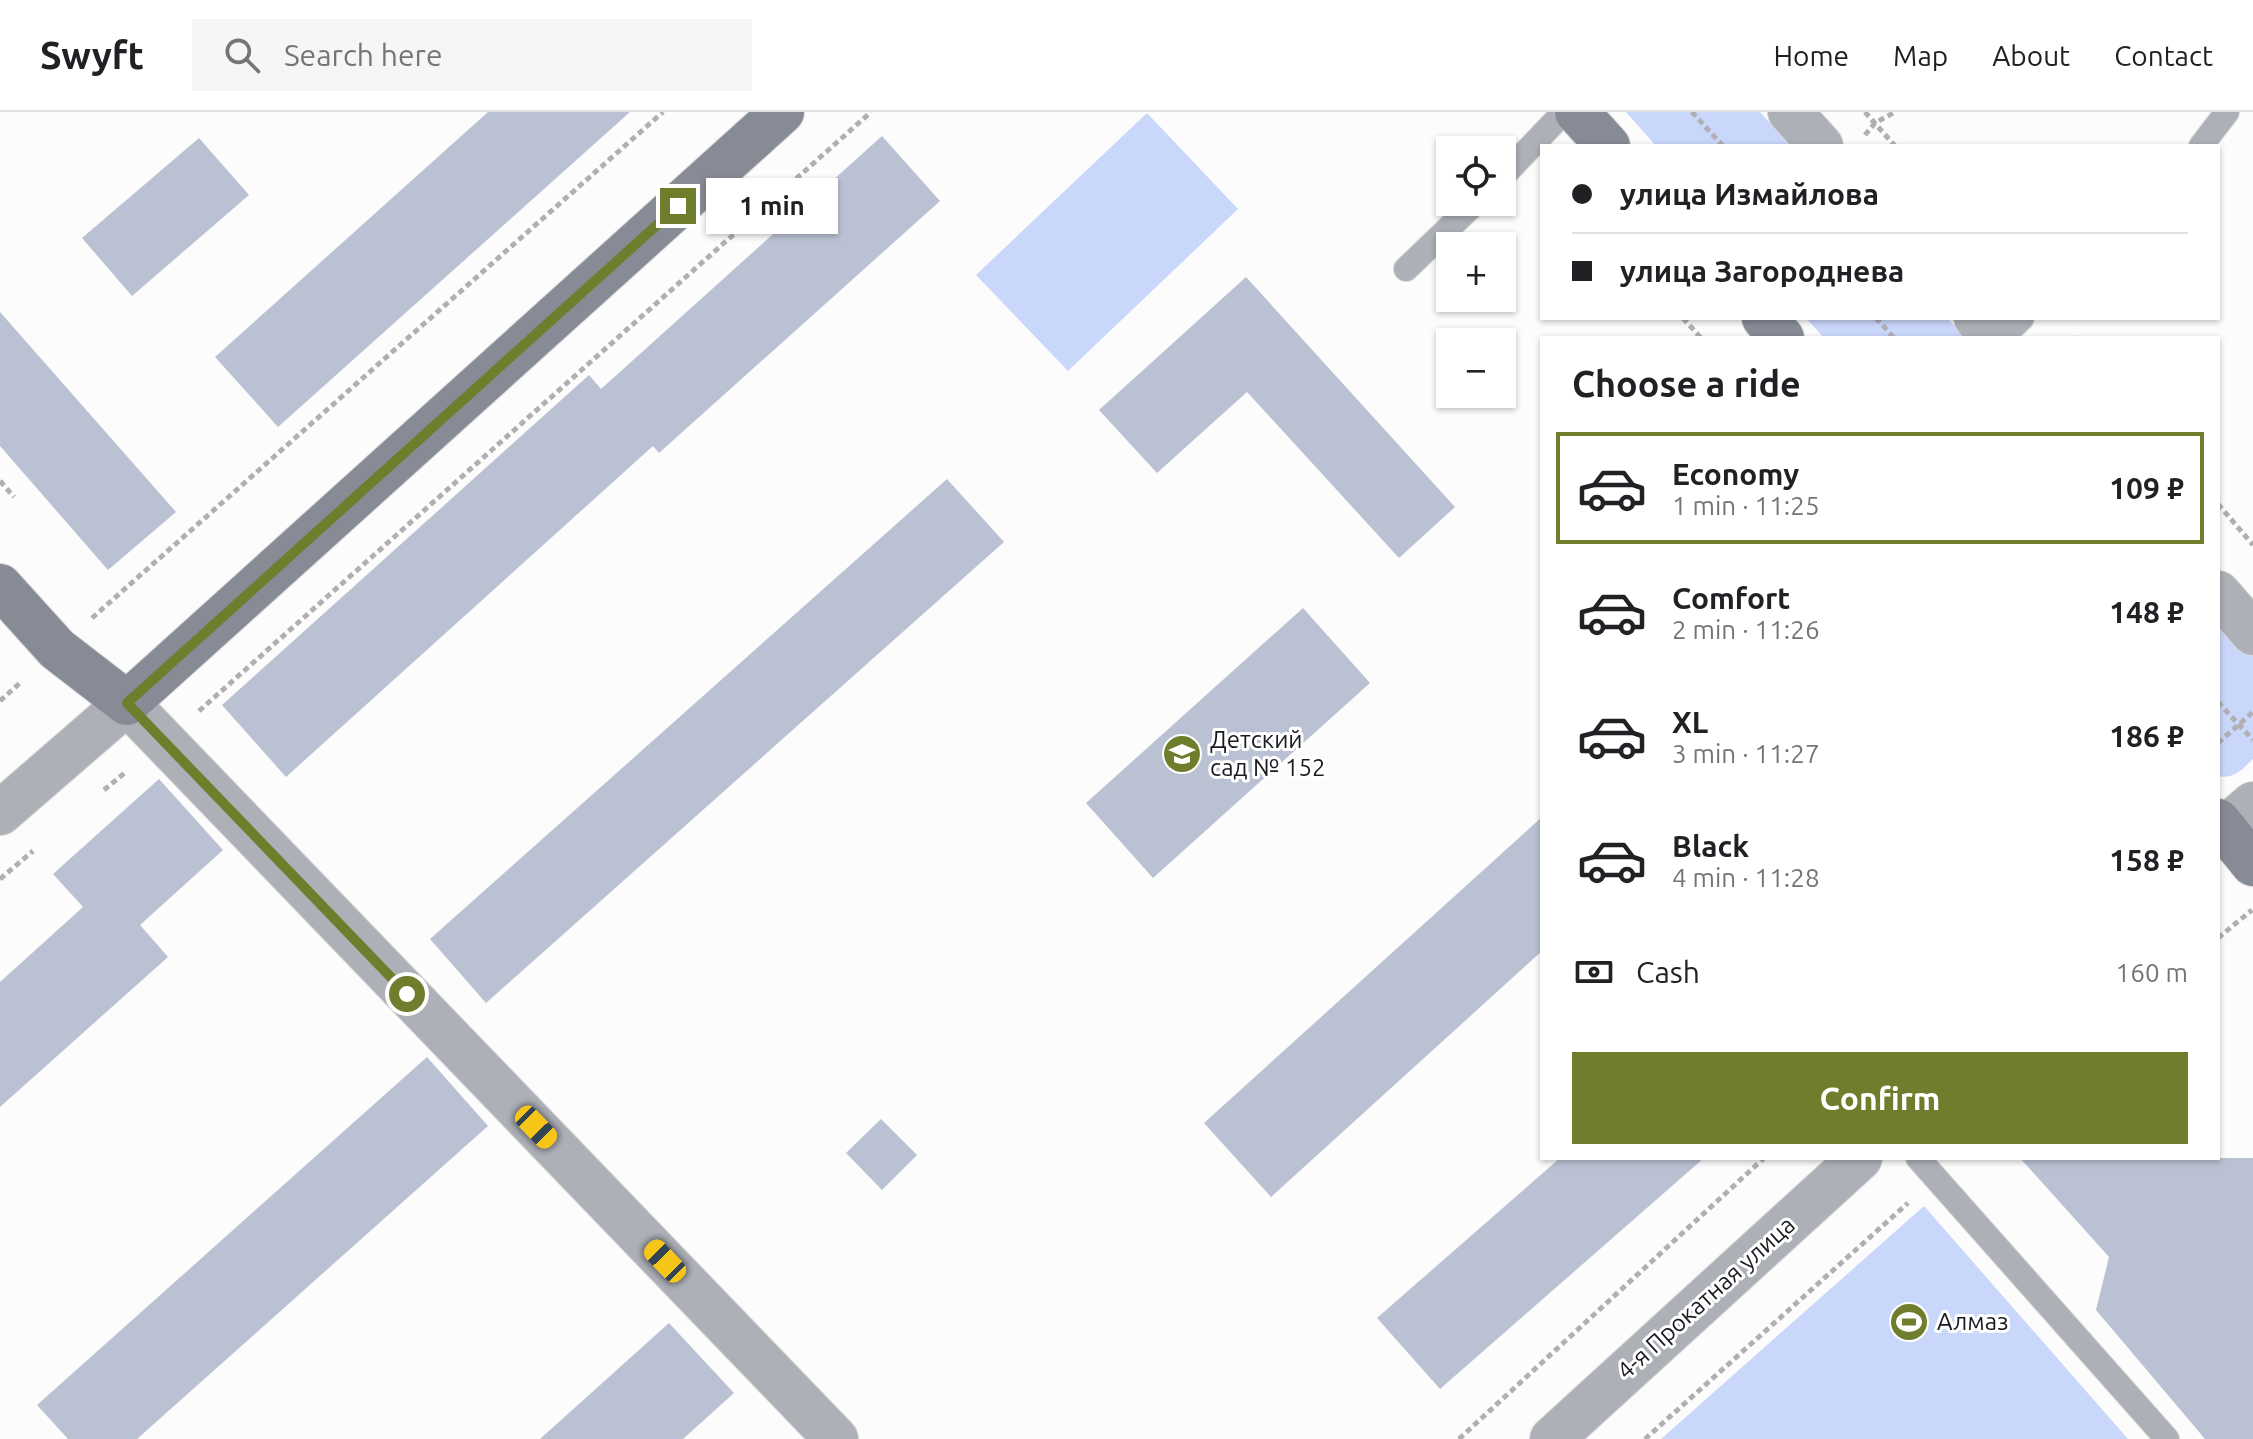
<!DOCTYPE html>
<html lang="en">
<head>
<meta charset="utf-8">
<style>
  :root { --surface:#fff; --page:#f6f6f6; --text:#202124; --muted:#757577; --line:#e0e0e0; --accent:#6f7e2c }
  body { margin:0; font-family:Ubuntu,sans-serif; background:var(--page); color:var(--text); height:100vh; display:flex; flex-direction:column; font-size:30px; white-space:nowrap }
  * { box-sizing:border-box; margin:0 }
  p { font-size:26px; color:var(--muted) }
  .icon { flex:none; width:44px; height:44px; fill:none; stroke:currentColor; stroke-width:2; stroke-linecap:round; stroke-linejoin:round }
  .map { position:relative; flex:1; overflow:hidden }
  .side { position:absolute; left:1540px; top:224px; width:680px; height:824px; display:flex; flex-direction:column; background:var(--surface); border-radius:0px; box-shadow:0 2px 6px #0004 }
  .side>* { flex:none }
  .banner { position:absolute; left:1540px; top:32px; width:680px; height:176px; border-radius:0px; box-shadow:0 2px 6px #0004; display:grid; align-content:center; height:176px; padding:0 32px; background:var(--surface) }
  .buttons { position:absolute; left:1436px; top:24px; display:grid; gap:16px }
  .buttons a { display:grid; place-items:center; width:80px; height:80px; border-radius:0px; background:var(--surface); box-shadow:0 2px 6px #0004; font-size:40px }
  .end { position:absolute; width:36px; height:36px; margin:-18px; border:10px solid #6f7e2c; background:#fff; box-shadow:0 0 0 4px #fff }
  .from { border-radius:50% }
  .bubble { position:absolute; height:56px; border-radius:0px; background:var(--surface); box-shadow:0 2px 6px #0004; font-size:26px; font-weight:700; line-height:56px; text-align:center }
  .car { position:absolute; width:24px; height:48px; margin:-24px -12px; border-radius:10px; box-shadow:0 0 6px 2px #0007; background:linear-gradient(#f5c518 24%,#345 0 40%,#f5c518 0 76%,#345 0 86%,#f5c518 0) }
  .banner b { display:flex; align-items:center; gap:28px; height:76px; font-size:30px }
  .banner b+b { border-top:2px solid var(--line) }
  .banner i { width:20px; height:20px; background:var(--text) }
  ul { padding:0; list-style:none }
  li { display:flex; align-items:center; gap:24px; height:112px; margin:0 16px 12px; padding:0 16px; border:4px solid transparent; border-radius:0px }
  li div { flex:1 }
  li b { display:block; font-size:30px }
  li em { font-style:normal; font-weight:700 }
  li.selected { border-color:var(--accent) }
  li>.icon { width:72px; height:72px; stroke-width:1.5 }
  h2 { padding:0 32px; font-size:36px; line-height:96px }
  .pay { display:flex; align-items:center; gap:20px; height:88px; padding:0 32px; font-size:30px }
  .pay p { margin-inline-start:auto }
  .button { display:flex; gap:16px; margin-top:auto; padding:16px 32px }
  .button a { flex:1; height:92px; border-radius:0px; background:var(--accent); color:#fff; font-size:32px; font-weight:700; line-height:92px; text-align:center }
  header { display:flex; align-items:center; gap:48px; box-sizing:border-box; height:112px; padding:0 40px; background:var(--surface); border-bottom:2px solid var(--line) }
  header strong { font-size:38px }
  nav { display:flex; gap:44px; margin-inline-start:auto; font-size:28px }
  .search { width:560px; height:72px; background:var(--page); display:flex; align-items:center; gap:20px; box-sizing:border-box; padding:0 28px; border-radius:0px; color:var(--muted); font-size:30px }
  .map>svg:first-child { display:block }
</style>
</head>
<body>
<header>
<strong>Swyft</strong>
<div class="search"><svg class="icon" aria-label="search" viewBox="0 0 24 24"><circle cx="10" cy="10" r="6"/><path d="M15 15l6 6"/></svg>Search here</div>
<nav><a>Home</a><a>Map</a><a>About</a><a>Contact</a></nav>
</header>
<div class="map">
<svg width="2253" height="1327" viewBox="0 0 2253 1327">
  <rect width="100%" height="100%" fill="#fcfcfc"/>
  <g fill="#c9d7fb">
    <polygon points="1626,0 1760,0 1791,34 1656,34"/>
    <polygon points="1147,1 1238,97 1068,259 976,163"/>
    <polygon points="1806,206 1947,206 1966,226 1824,226"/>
    <path d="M2218,503L2253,541V647C2243,657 2233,668 2218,664Z"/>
    <polygon points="1924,1094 2128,1327 1661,1327"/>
  </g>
  <g fill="#bac1d2">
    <polygon points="488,0 630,0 278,315 215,245"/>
    <polygon points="882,24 940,89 659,341 653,334 286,665 222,593 589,263 601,277"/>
    <polygon points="199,26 249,83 132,184 82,126"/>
    <polygon points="1246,165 1455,395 1399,446 1247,280 1157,361 1099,298"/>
    <polygon points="0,200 176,400 108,458 0,334"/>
    <polygon points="947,367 1004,430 486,891 430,827"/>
    <polygon points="1303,496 1370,571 1153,766 1086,691"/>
    <polygon points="159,667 223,738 140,813 168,845 0,995 0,870 83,795 53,762"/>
    <polygon points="1542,705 1542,839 1271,1085 1204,1011"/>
    <polygon points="427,945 488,1014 137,1327 68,1327 37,1293"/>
    <polygon points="881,1007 917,1043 882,1078 846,1041"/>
    <polygon points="1560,1046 1704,1046 1440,1277 1377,1206"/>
    <polygon points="2020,1046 2253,1046 2253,1327 2205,1327 2096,1198 2109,1145"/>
    <polygon points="669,1211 734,1281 683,1327 540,1327"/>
  </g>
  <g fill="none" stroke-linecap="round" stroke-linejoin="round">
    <defs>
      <g id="lane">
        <polyline points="2201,34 2227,0"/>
        <polyline points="1502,65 1564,0"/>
        <polyline points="1406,157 1476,90"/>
        <polyline points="2001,226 2022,206"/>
        <polyline points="1918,1046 2167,1327"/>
      </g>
      <g id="street">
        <polyline points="1790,0 1821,34"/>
        <polyline points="1976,206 1994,226"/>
        <polyline points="2218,481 2253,521"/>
        <polyline points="0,701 127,591 836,1327"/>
        <polyline points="2218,722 2253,692"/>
        <polyline points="1552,1327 1860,1046"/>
      </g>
      <g id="secondary">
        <polyline points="1577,0 1608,34"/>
        <polyline points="1764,206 1782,226"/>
        <polyline points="0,474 57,537 127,591 782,0"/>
        <polyline points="2218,709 2253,752"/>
      </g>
    </defs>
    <use href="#lane" stroke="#d8d8d9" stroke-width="26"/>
    <use href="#street" stroke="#d8d8d9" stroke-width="46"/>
    <use href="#secondary" stroke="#d8d8d9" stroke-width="46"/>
    <g stroke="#b0b0b2" stroke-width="5" stroke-dasharray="6 4" stroke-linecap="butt">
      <polyline points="1692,0 1723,34"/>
      <polyline points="1865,0 1895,34"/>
      <polyline points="1865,23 1875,11 1895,0"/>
      <polyline points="1683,206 1701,226"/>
      <polyline points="1876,206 1894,226"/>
      <polyline points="2073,225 2074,226"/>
      <polyline points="0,369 14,385"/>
      <polyline points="2218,392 2253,433"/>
      <polyline points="92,506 663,0"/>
      <polyline points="0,589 22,569"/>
      <polyline points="2218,590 2253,628"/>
      <polyline points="199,599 871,0"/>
      <polyline points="2218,631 2253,600"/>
      <polyline points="104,678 127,659"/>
      <polyline points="0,767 33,739"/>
      <polyline points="2218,826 2252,798"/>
      <polyline points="1459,1327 1764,1046"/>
      <polyline points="1645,1327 1908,1091"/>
    </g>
    <use href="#lane" stroke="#adb0b7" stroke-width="24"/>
    <use href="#street" stroke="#adb0b7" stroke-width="44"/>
    <use href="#secondary" stroke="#878b96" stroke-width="44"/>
  </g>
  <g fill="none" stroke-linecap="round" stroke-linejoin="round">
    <polyline stroke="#6f7e2c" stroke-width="10" points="407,882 127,591 678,94"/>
  </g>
  <defs>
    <symbol id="school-disc" viewBox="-11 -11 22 22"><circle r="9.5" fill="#6f7e2c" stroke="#fff"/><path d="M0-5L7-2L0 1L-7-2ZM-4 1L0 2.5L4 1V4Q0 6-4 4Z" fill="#fff"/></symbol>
    <symbol id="stadium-disc" viewBox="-11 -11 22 22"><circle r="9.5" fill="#6f7e2c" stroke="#fff"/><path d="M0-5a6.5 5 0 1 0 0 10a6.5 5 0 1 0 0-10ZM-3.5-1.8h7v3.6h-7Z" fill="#fff"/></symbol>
  </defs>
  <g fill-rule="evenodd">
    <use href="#school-disc" x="1160" y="620" width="44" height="44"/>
    <use href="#stadium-disc" x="1887" y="1188" width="44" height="44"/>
  </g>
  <g text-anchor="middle" stroke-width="6" stroke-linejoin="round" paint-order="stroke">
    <g font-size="24" fill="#191b21" stroke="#fff" text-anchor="start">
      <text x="1210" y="636">Детский<tspan x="1210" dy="28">сад № 152</tspan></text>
      <text x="1937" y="1218">Алмаз</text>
    </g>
    <g font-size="24" fill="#191b21" stroke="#fff">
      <text transform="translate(1706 1186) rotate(-42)" y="8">4-я Прокатная улица</text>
    </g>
  </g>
</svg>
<div class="buttons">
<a><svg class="icon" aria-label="locate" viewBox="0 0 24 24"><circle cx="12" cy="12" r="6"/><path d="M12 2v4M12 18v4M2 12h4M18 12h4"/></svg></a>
<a>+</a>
<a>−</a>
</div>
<i class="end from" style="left:407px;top:882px"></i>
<i class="end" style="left:678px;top:94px"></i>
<div class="bubble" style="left:706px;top:66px;width:132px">1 min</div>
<i class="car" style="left:536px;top:1015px;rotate:136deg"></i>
<i class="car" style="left:665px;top:1149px;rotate:316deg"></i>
<div class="banner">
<b><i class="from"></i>улица Измайлова</b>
<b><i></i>улица Загороднева</b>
</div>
<section class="side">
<h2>Choose a ride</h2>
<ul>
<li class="selected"><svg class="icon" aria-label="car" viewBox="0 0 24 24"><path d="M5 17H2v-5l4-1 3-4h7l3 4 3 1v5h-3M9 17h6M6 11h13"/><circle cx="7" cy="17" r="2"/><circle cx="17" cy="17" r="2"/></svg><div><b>Economy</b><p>1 min · 11:25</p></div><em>109 ₽</em></li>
<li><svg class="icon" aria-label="car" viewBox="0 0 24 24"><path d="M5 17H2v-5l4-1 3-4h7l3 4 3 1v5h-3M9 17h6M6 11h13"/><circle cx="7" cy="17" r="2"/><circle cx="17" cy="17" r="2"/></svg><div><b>Comfort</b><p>2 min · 11:26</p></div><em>148 ₽</em></li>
<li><svg class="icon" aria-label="car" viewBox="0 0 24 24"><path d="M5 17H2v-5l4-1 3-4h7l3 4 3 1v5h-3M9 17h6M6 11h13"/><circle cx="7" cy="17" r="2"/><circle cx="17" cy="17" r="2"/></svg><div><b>XL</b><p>3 min · 11:27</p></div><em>186 ₽</em></li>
<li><svg class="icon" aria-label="car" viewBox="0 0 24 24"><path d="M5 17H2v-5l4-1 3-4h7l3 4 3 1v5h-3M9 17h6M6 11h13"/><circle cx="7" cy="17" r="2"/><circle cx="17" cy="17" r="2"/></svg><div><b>Black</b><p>4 min · 11:28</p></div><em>158 ₽</em></li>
</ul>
<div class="pay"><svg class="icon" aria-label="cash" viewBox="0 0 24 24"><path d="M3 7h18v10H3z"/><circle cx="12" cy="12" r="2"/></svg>Cash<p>160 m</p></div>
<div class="button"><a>Confirm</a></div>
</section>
</div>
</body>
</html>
